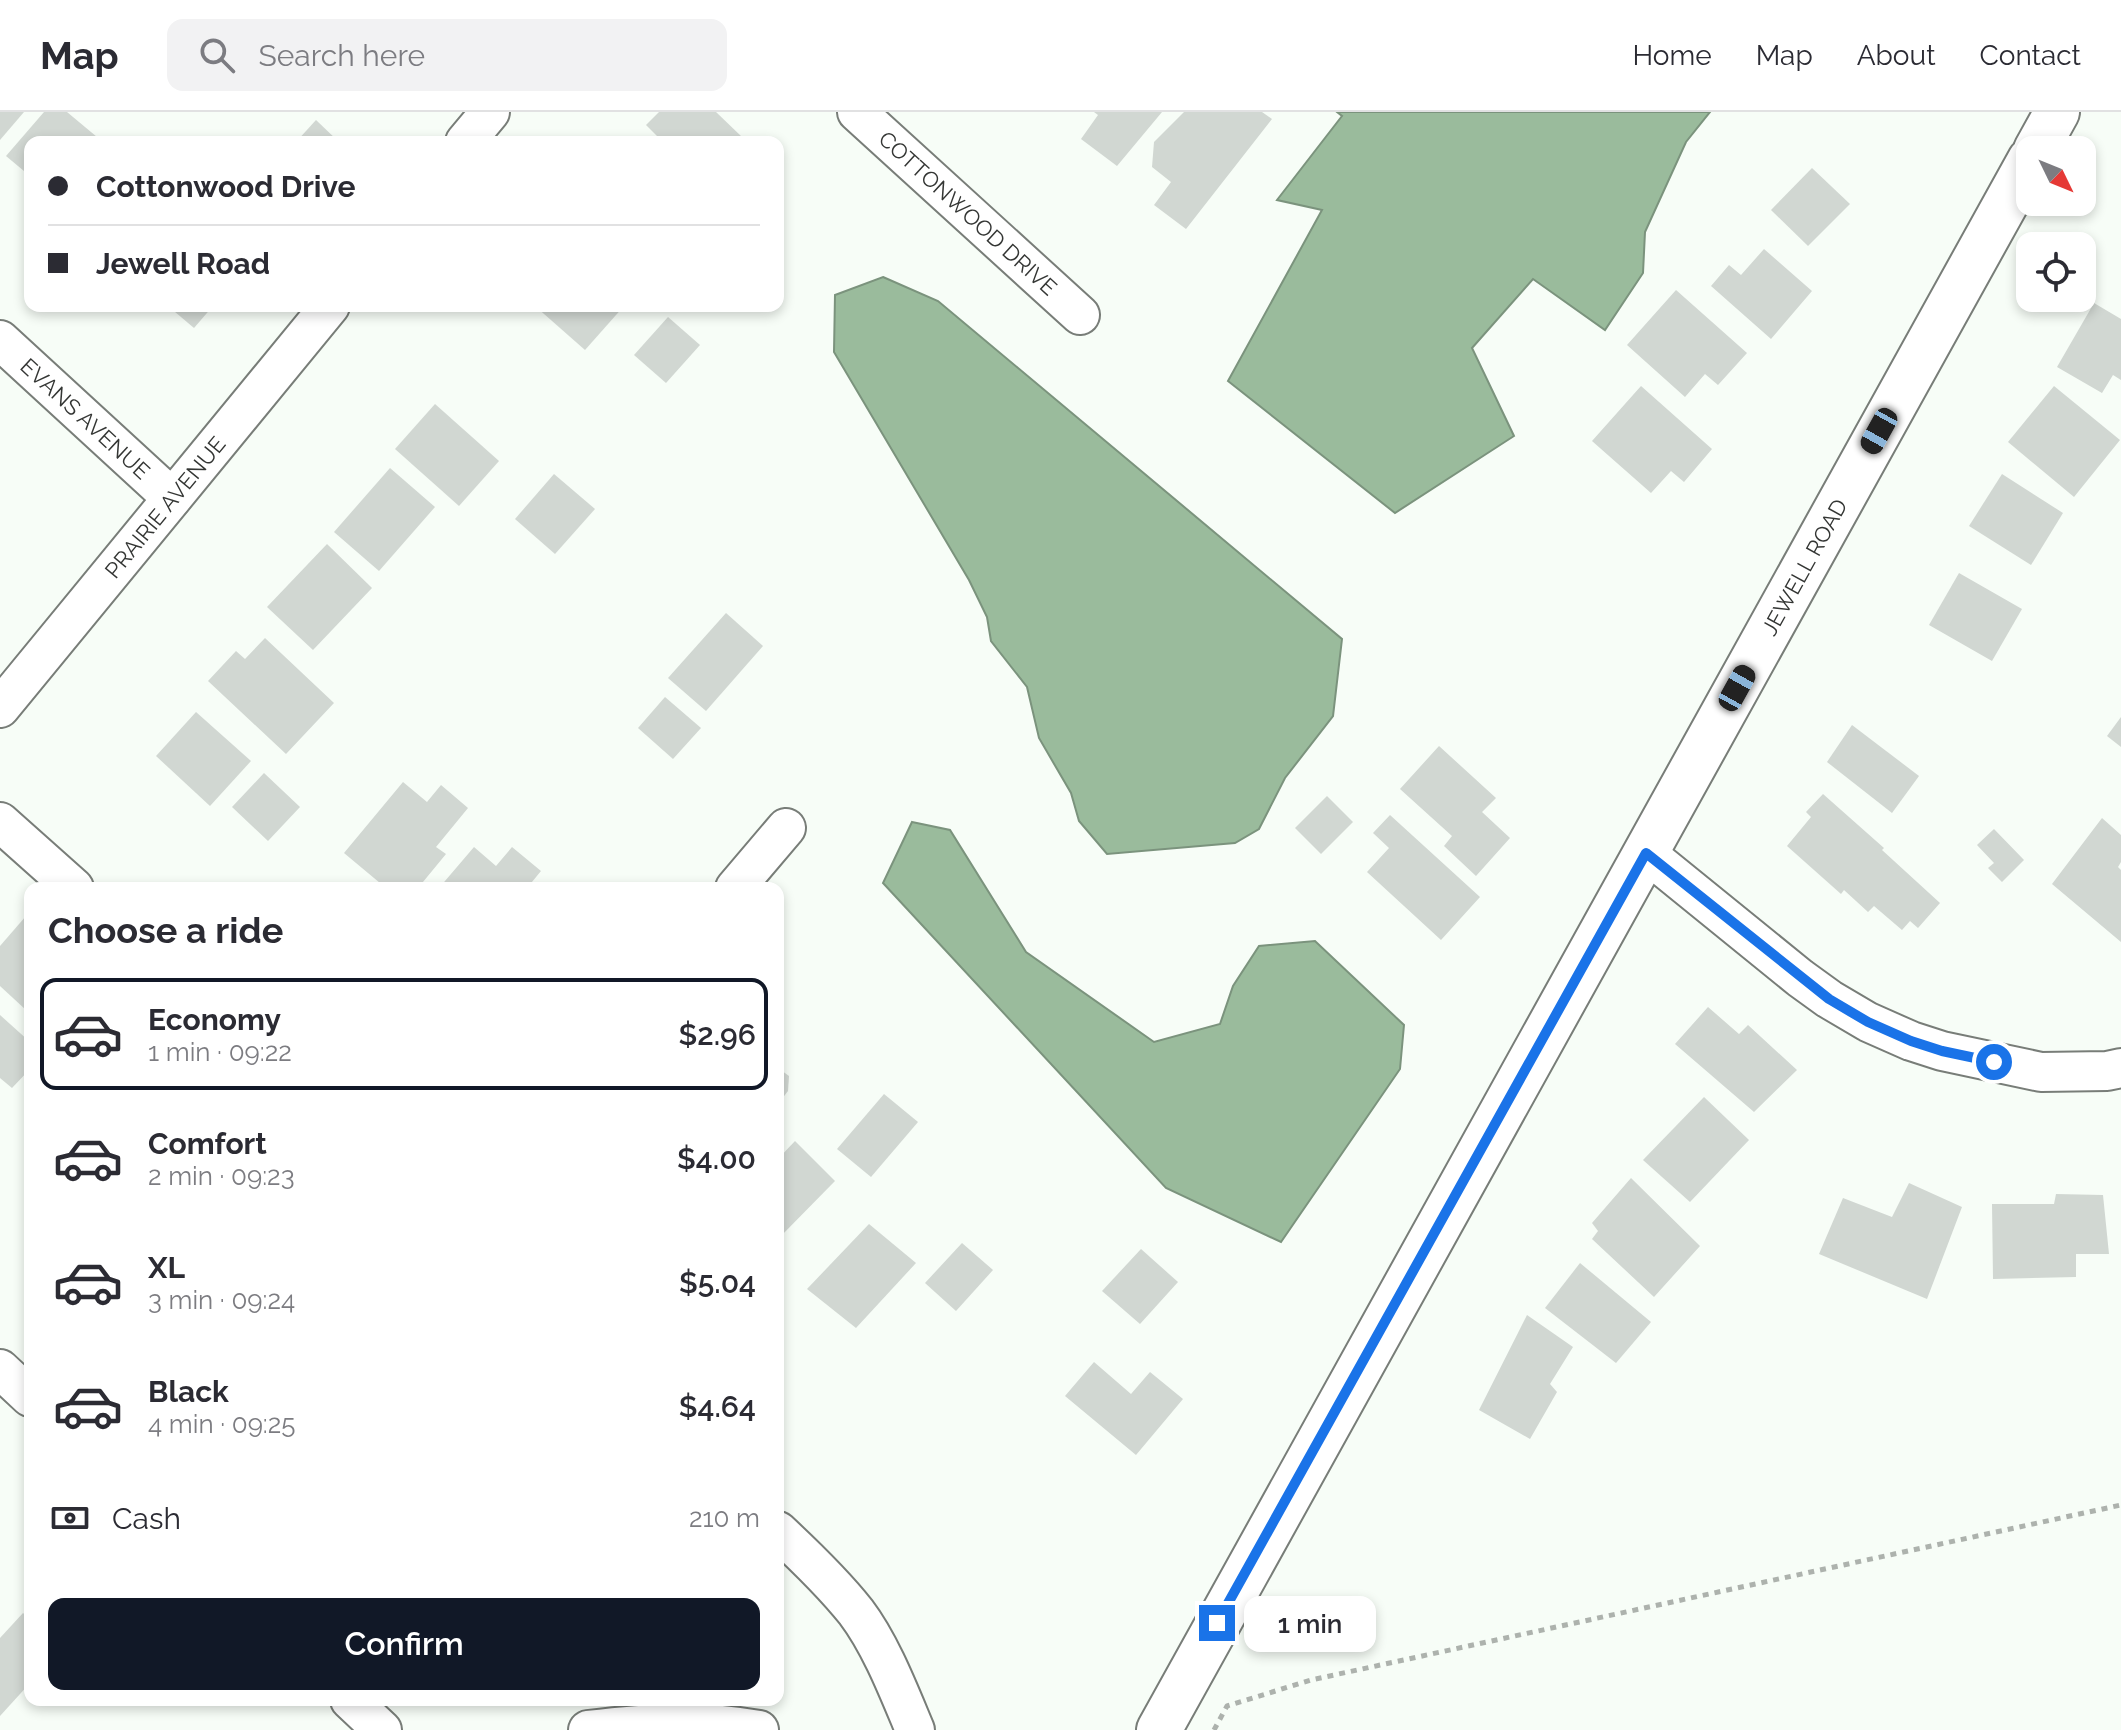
<!DOCTYPE html>
<html lang="en">
<head>
<meta charset="utf-8">
<style>
  :root { --surface:#fff; --page:#f2f2f3; --text:#2b2b33; --muted:#7c7c81; --line:#e1e1e2; --accent:#111827 }
  body { margin:0; font-family:Raleway,sans-serif; background:var(--page); color:var(--text); height:100vh; display:flex; flex-direction:column; font-size:30px; white-space:nowrap }
  * { box-sizing:border-box; margin:0 }
  p { font-size:26px; color:var(--muted) }
  .icon { flex:none; width:44px; height:44px; fill:none; stroke:currentColor; stroke-width:2; stroke-linecap:round; stroke-linejoin:round }
  .map { position:relative; flex:1; overflow:hidden }
  .details { position:absolute; left:24px; top:770px; width:760px; height:824px; display:flex; flex-direction:column; background:var(--surface); border-radius:16px; box-shadow:0 4px 12px #0003 }
  .details>* { flex:none }
  .guide { position:absolute; left:24px; top:24px; width:760px; height:176px; border-radius:16px; box-shadow:0 4px 12px #0003; display:grid; align-content:center; height:176px; padding:0 24px; background:var(--surface) }
  .needle { width:52px; rotate:133deg }
  .fabs { position:absolute; left:2016px; top:24px; display:grid; gap:16px }
  .fabs a { display:grid; place-items:center; width:80px; height:80px; border-radius:16px; background:var(--surface); box-shadow:0 4px 12px #0003; font-size:40px }
  .end { position:absolute; width:36px; height:36px; margin:-18px; border:10px solid #1a73e8; background:#fff; box-shadow:0 0 0 4px #fff }
  .from { border-radius:50% }
  .bubble { position:absolute; height:56px; border-radius:16px; background:var(--surface); box-shadow:0 4px 12px #0003; font-size:26px; font-weight:600; line-height:56px; text-align:center }
  .car { position:absolute; width:24px; height:48px; margin:-24px -12px; border-radius:10px; box-shadow:0 0 6px 2px #0007; background:linear-gradient(#222 24%,#8ab4d8 0 40%,#222 0 76%,#8ab4d8 0 86%,#222 0) }
  .guide b { display:flex; align-items:center; gap:28px; height:76px; font-size:30px }
  .guide b+b { border-top:2px solid var(--line) }
  .guide i { width:20px; height:20px; background:var(--text) }
  ul { padding:0; list-style:none }
  li { display:flex; align-items:center; gap:24px; height:112px; margin:0 16px 12px; padding:0 8px; border:4px solid transparent; border-radius:16px }
  li div { flex:1 }
  li b { display:block; font-size:30px }
  li em { font-style:normal; font-weight:600 }
  li.on { border-color:var(--accent) }
  li>.icon { width:72px; height:72px; stroke-width:1.5 }
  h2 { padding:0 24px; font-size:36px; line-height:96px }
  .pay { display:flex; align-items:center; gap:20px; height:88px; padding:0 24px; font-size:30px }
  .pay p { margin-inline-start:auto }
  .cta { display:flex; gap:16px; margin-top:auto; padding:16px 24px }
  .cta a { flex:1; height:92px; border-radius:16px; background:var(--accent); color:#fff; font-size:32px; font-weight:600; line-height:92px; text-align:center }
  header { display:flex; align-items:center; gap:48px; box-sizing:border-box; height:112px; padding:0 40px; background:var(--surface); border-bottom:2px solid var(--line) }
  header strong { font-size:38px }
  nav { display:flex; gap:44px; margin-inline-start:auto; font-size:28px }
  .search { width:560px; height:72px; background:var(--page); display:flex; align-items:center; gap:20px; box-sizing:border-box; padding:0 28px; border-radius:16px; color:var(--muted); font-size:30px }
  .map>svg:first-child { display:block }
</style>
</head>
<body>
<header>
<strong>Map</strong>
<div class="search"><svg class="icon" aria-label="search" viewBox="0 0 24 24"><circle cx="10" cy="10" r="6"/><path d="M15 15l6 6"/></svg>Search here</div>
<nav><a>Home</a><a>Map</a><a>About</a><a>Contact</a></nav>
</header>
<div class="map">
<svg width="2121" height="1618" viewBox="0 0 2121 1618">
  <rect width="100%" height="100%" fill="#f7fdf7"/>
  <g fill="#9abb9c" stroke="#7b937d" stroke-width="2">
    <polygon points="1337,0 1710,0 1686,30 1645,120 1643,161 1605,218 1533,167 1472,236 1514,324 1395,401 1228,269 1322,98 1277,88 1342,4"/>
    <polygon points="883,165 938,189 1342,527 1333,604 1285,666 1259,717 1235,731 1107,742 1079,709 1071,681 1039,626 1027,575 991,529 987,505 969,468 834,240 835,183"/>
    <polygon points="912,710 950,718 1026,840 1154,930 1220,912 1233,874 1259,834 1315,829 1404,913 1400,957 1281,1130 1166,1076 883,771"/>
  </g>
  <g fill="#d1d7d2">
    <polygon points="0,0 24,0 0,28"/>
    <polygon points="44,0 67,0 103,30 30,30 30,64 6,44"/>
    <polygon points="659,0 716,0 742,25 737,30 663,30 646,13"/>
    <polygon points="1094,0 1162,0 1117,54 1081,27 1098,3"/>
    <polygon points="1184,0 1262,0 1272,7 1186,117 1154,93 1171,70 1152,55 1154,30"/>
    <polygon points="316,8 339,30 296,30"/>
    <polygon points="1812,56 1850,92 1808,134 1771,98"/>
    <polygon points="1764,137 1812,179 1771,227 1711,174 1729,153 1741,163"/>
    <polygon points="1676,178 1747,241 1718,273 1705,262 1685,285 1627,233"/>
    <polygon points="2094,191 2121,207 2121,268 2113,263 2102,281 2057,255"/>
    <polygon points="168,194 213,194 194,216"/>
    <polygon points="535,194 624,194 585,238"/>
    <polygon points="668,205 700,233 666,271 634,243"/>
    <polygon points="1641,274 1712,337 1684,370 1671,359 1651,381 1592,329"/>
    <polygon points="2054,274 2120,328 2074,385 2008,330"/>
    <polygon points="435,292 499,349 459,394 395,337"/>
    <polygon points="390,356 435,395 379,459 334,420"/>
    <polygon points="554,362 595,397 555,442 515,407"/>
    <polygon points="2002,362 2063,401 2031,453 1969,414"/>
    <polygon points="327,432 372,476 313,538 267,495"/>
    <polygon points="1959,461 2022,497 1992,549 1929,513"/>
    <polygon points="726,501 763,534 706,599 668,566"/>
    <polygon points="265,526 334,591 286,642 208,569 236,539 245,547"/>
    <polygon points="665,585 701,616 673,647 638,616"/>
    <polygon points="196,600 251,649 210,694 156,644"/>
    <polygon points="2121,605 2121,635 2107,624"/>
    <polygon points="1852,613 1919,664 1892,701 1827,650"/>
    <polygon points="1439,634 1496,686 1482,700 1510,726 1476,764 1444,734 1452,724 1400,677"/>
    <polygon points="264,661 300,695 268,729 232,695"/>
    <polygon points="403,670 427,690 441,673 468,696 436,735 446,742 418,776 386,776 344,741"/>
    <polygon points="1823,682 1884,736 1882,738 1940,791 1918,816 1910,809 1902,818 1874,794 1868,800 1844,778 1841,782 1787,734 1811,705 1806,700"/>
    <polygon points="1327,684 1353,710 1321,742 1295,716"/>
    <polygon points="1390,703 1480,785 1441,828 1367,760 1389,736 1373,721"/>
    <polygon points="2102,706 2121,723 2121,750 2118,755 2121,758 2121,830 2052,772"/>
    <polygon points="1994,717 2024,748 2002,770 1988,756 1994,751 1977,733"/>
    <polygon points="474,735 496,754 512,735 541,759 527,776 439,776"/>
    <polygon points="26,804 30,808 30,893 26,898 0,874 0,834"/>
    <polygon points="1708,895 1739,922 1748,913 1797,958 1754,1000 1675,932"/>
    <polygon points="0,903 30,930 30,957 12,976 0,966"/>
    <polygon points="778,956 789,964 788,979 778,992"/>
    <polygon points="884,982 918,1010 871,1065 837,1037"/>
    <polygon points="1704,985 1749,1028 1690,1090 1643,1048"/>
    <polygon points="795,1029 835,1069 778,1127 778,1047"/>
    <polygon points="1631,1066 1700,1134 1654,1185 1592,1127 1598,1119 1592,1111"/>
    <polygon points="1909,1071 1962,1095 1927,1187 1819,1142 1843,1086 1892,1105"/>
    <polygon points="2056,1082 2103,1083 2109,1142 2076,1142 2076,1165 1993,1167 1992,1092 2054,1092"/>
    <polygon points="869,1112 916,1151 856,1216 807,1177"/>
    <polygon points="962,1131 993,1158 956,1199 925,1171"/>
    <polygon points="1141,1137 1178,1170 1140,1212 1102,1179"/>
    <polygon points="1580,1151 1651,1210 1616,1251 1545,1196"/>
    <polygon points="1527,1203 1573,1235 1550,1272 1557,1280 1530,1327 1479,1298"/>
    <polygon points="1094,1250 1131,1282 1150,1260 1183,1287 1136,1343 1065,1284"/>
    <polygon points="23,1501 30,1507 30,1571 0,1604 0,1526"/>
  </g>
  <g fill="none" stroke-linecap="round" stroke-linejoin="round">
    <defs>
      <g id="minor">
        <path id="s1" d="M857,0L1080,203"/>
        <polyline points="465,30 490,0"/>
        <path id="s2" d="M0,228L172,386"/>
        <path id="s3" d="M0,596L330,194"/>
        <polyline points="0,710 74,776"/>
        <polyline points="1646,741 1800,866 1829,887 1868,910 1911,929 1942,939 2041,960 2107,959 2121,956"/>
        <polyline points="735,776 786,716"/>
        <polyline points="0,1257 30,1285"/>
        <path d="M778,1419C806,1445 833,1471 856,1500C881,1533 899,1580 915,1618"/>
        <polyline points="350,1588 382,1618"/>
        <path d="M588,1618C649,1611 698,1607 759,1618"/>
      </g>
      <g id="tertiary">
        <polyline points="2036,38 2057,0"/>
        <path id="s4" d="M1159,1618L2030,48"/>
      </g>
    </defs>
    <use href="#minor" stroke="#787d78" stroke-width="42"/>
    <use href="#tertiary" stroke="#787d78" stroke-width="48"/>
    <polyline stroke="#adb2ad" stroke-width="5" stroke-dasharray="6 6" stroke-linecap="butt" points="1214,1618 1227,1594 1311,1568 2121,1393"/>
    <use href="#minor" stroke="#fff" stroke-width="38"/>
    <use href="#tertiary" stroke="#fff" stroke-width="44"/>
  </g>
  <g fill="none" stroke-linecap="round" stroke-linejoin="round">
    <polyline stroke="#1a73e8" stroke-width="10" points="1217,1511 1646,741 1829,887 1868,910 1911,929 1942,939 1994,950"/>
  </g>
  <g text-anchor="middle" stroke-width="6" stroke-linejoin="round" paint-order="stroke">
    <g font-size="22" fill="#343634" stroke="#fff">
      <text dy="8" stroke="none"><textPath href="#s1" startOffset="150">COTTONWOOD DRIVE</textPath></text>
      <text dy="8" stroke="none"><textPath href="#s2" startOffset="116">EVANS AVENUE</textPath></text>
      <text dy="8" stroke="none"><textPath href="#s3" startOffset="260">PRAIRIE AVENUE</textPath></text>
      <text dy="8" stroke="none"><textPath href="#s4" startOffset="1330">JEWELL ROAD</textPath></text>
    </g>
  </g>
</svg>
<div class="fabs">
<a><svg class="needle" viewBox="-14 -14 28 28"><path d="M0-13l5 13h-10z" fill="#e53935"/><path d="M0 13l5-13h-10z" fill="#7c7c81"/></svg></a>
<a><svg class="icon" aria-label="locate" viewBox="0 0 24 24"><circle cx="12" cy="12" r="6"/><path d="M12 2v4M12 18v4M2 12h4M18 12h4"/></svg></a>
</div>
<i class="end from" style="left:1994px;top:950px"></i>
<i class="end" style="left:1217px;top:1511px"></i>
<div class="bubble" style="left:1244px;top:1484px;width:132px">1 min</div>
<i class="car" style="left:1879px;top:319px;rotate:209deg"></i>
<i class="car" style="left:1737px;top:576px;rotate:29deg"></i>
<div class="guide">
<b><i class="from"></i>Cottonwood Drive</b>
<b><i></i>Jewell Road</b>
</div>
<section class="details">
<h2>Choose a ride</h2>
<ul>
<li class="on"><svg class="icon" aria-label="car" viewBox="0 0 24 24"><path d="M5 17H2v-5l4-1 3-4h7l3 4 3 1v5h-3M9 17h6M6 11h13"/><circle cx="7" cy="17" r="2"/><circle cx="17" cy="17" r="2"/></svg><div><b>Economy</b><p>1 min · 09:22</p></div><em>$2.96</em></li>
<li><svg class="icon" aria-label="car" viewBox="0 0 24 24"><path d="M5 17H2v-5l4-1 3-4h7l3 4 3 1v5h-3M9 17h6M6 11h13"/><circle cx="7" cy="17" r="2"/><circle cx="17" cy="17" r="2"/></svg><div><b>Comfort</b><p>2 min · 09:23</p></div><em>$4.00</em></li>
<li><svg class="icon" aria-label="car" viewBox="0 0 24 24"><path d="M5 17H2v-5l4-1 3-4h7l3 4 3 1v5h-3M9 17h6M6 11h13"/><circle cx="7" cy="17" r="2"/><circle cx="17" cy="17" r="2"/></svg><div><b>XL</b><p>3 min · 09:24</p></div><em>$5.04</em></li>
<li><svg class="icon" aria-label="car" viewBox="0 0 24 24"><path d="M5 17H2v-5l4-1 3-4h7l3 4 3 1v5h-3M9 17h6M6 11h13"/><circle cx="7" cy="17" r="2"/><circle cx="17" cy="17" r="2"/></svg><div><b>Black</b><p>4 min · 09:25</p></div><em>$4.64</em></li>
</ul>
<div class="pay"><svg class="icon" aria-label="cash" viewBox="0 0 24 24"><path d="M3 7h18v10H3z"/><circle cx="12" cy="12" r="2"/></svg>Cash<p>210 m</p></div>
<div class="cta"><a>Confirm</a></div>
</section>
</div>
</body>
</html>
